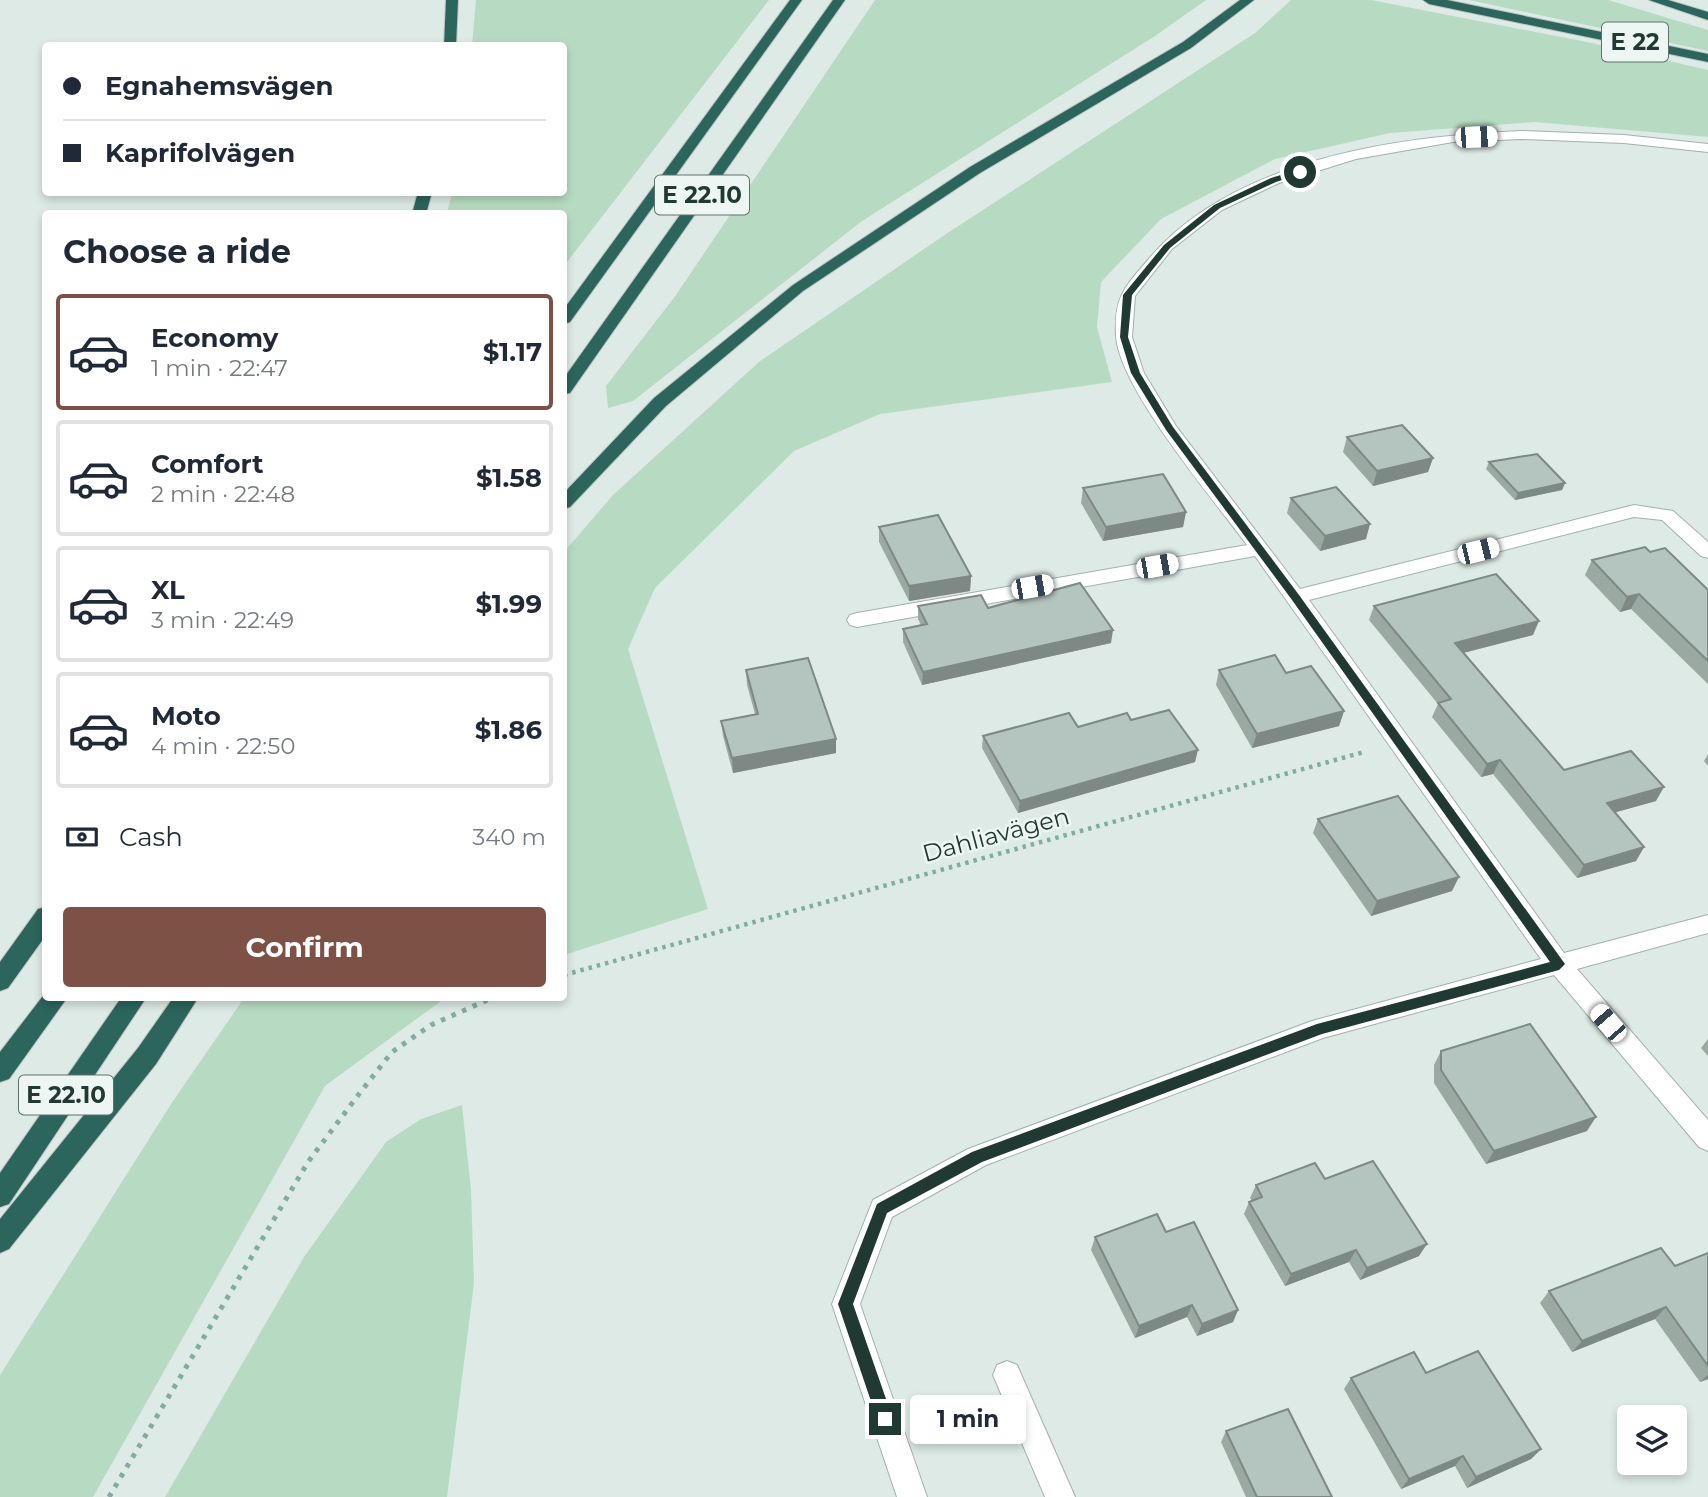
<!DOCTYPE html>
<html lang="en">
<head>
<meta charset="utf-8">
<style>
  :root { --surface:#fff; --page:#f2f2f3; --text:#1f2937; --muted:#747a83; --line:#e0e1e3; --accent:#7d5145 }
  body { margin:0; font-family:Montserrat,sans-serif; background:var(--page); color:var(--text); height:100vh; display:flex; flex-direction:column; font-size:26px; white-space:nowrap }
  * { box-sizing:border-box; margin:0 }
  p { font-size:23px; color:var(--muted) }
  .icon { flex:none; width:38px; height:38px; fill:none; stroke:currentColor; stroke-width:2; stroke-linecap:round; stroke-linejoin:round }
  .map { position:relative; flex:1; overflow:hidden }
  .panel { position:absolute; left:42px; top:210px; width:525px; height:791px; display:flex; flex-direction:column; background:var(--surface); border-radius:7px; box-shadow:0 4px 10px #0003 }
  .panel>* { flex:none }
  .top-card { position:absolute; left:42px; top:42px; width:525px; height:154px; border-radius:7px; box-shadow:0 4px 10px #0003; display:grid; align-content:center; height:154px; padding:0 21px; background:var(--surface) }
  .fabs { position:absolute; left:1617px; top:1405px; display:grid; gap:14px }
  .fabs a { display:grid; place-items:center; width:70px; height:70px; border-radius:7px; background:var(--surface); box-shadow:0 4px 10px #0003; font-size:35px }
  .end { position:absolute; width:32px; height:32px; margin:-16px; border:9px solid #203933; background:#fff; box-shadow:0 0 0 4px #fff }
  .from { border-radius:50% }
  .bubble { position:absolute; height:49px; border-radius:7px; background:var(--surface); box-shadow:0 4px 10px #0003; font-size:23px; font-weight:700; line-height:49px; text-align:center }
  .car { position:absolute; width:21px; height:42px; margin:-21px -10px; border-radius:9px; box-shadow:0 0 5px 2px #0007; background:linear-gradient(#fff 24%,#345 0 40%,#fff 0 76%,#345 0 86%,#fff 0) }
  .top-card b { display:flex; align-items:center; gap:24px; height:66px; font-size:26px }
  .top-card b+b { border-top:2px solid var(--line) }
  .top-card i { width:18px; height:18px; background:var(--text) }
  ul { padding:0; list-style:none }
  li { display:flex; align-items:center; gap:21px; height:116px; margin:0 14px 10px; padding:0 7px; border:4px solid var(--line); border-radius:7px }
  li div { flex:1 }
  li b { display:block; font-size:26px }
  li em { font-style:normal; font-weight:700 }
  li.on { border-color:var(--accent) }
  li>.icon { width:63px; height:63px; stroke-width:1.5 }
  h2 { padding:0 21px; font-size:32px; line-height:84px }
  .pay { display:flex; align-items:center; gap:18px; height:77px; padding:0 21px; font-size:26px }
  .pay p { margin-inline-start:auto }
  .action { display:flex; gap:14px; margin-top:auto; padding:14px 21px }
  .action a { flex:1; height:80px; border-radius:7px; background:var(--accent); color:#fff; font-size:28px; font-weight:700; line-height:80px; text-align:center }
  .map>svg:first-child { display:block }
</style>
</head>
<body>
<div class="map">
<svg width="1708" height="1497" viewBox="0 0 1708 1497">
  <rect width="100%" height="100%" fill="#deeae5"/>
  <g fill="#b7dbc2">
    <polygon points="476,0 769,0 564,266 564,214 447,213 452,193 564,192 564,46 472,45"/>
    <polygon points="875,0 1206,0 1155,36 862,221 633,401 608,408 606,386 676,295"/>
    <polygon points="1291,0 1371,0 1587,42 1708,70 1708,137 1535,122 1390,133 1275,159 1161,219 1101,282 1097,327 1112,382 880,414 794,451 655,588 628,649 708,909 564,955 564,552 613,495 760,361 949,232 1255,33"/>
    <polygon points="1469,0 1608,0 1708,30 1708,51"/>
    <polygon points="244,998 445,998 325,1086 93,1497 0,1497 0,1375 173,1101"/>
    <polygon points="462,1105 471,1190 474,1283 447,1497 165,1497 304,1257 386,1142 421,1119"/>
  </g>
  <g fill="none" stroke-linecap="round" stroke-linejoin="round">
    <defs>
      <g id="minor">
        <path d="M1521,131L1624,135L1708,144V152L1624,143L1521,139L1453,142L1356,159L1279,183L1222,210L1172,249L1135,296L1132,337L1144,373L1176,426L1300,589L1634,505L1673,511L1708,542V558L1701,556L1662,520L1634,517L1309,600L1564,953L1708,915V933L1577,969L1708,1120V1151L1699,1147L1554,975L1323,1038L986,1165L892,1217L860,1304L927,1497H897L832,1304L873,1200L968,1149L1312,1021L1541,959L1255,556L857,627L850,625L847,620L850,615L857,613L1247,545C1214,500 1119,388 1116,336C1114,297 1124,288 1147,261C1231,159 1397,136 1521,131Z"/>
        <polygon points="1007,1361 1017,1365 1075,1497 1045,1497 993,1375 997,1365"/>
      </g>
      <g id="highway">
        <polygon points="446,0 458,0 456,46 444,46"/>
        <polygon points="790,0 802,0 570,322 564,324 564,309"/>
        <polygon points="833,0 845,0 570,393 564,394 564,378"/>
        <polygon points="1240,0 1254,0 1191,48 980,173 803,291 666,406 570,507 564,509 564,493 654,398 793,285 970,167 1183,42"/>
        <polygon points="1423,0 1447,0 1708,54 1708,62 1429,4"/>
        <polygon points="1649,0 1668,0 1708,12 1708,20"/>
        <polygon points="418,192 432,192 426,214 412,214"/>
        <polygon points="46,907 46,935 8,988 0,991 0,962 38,909"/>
        <polygon points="46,992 46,998 67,998 9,1079 0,1082 0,1052"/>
        <polygon points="121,998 146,998 9,1204 0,1207 0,1173"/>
        <polygon points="173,998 198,998 156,1064 9,1249 0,1253 0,1219 138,1048"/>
      </g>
    </defs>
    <use href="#minor" stroke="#a1b1ac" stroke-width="2"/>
    <use href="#highway" stroke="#bcc4c2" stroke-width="2"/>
    <polyline stroke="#7fada1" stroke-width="4.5" stroke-dasharray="3.5 5" stroke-linecap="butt" points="564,975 1364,752"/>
    <polyline stroke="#7fada1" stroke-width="5" stroke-dasharray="4.5 7" stroke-linecap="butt" points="109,1497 308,1162 359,1094 392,1052 431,1025 492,998"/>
    <use href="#minor" fill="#fff" fill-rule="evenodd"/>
    <use href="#highway" fill="#2c655c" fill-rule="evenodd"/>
  </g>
  <g fill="#9ba9a3">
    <polygon points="1347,437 1433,458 1428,472 1373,486 1343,452"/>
    <polygon points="1489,462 1565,483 1562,490 1515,500 1486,469"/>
    <polygon points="1083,488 1186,512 1183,527 1103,541 1081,503"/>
    <polygon points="1291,498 1366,539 1320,551 1287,513"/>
    <polygon points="879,527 971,576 970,591 909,601 879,542"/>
    <polygon points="1650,552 1708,590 1708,684 1631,609 1620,612 1585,575 1592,560"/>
    <polygon points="918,606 988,608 1111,643 922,685 903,642 903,629 921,625 918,619"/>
    <polygon points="1374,606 1533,635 1464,653 1564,770 1656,801 1615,812 1644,847 1636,861 1577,878 1493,774 1481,777 1432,717 1438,704 1369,620"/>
    <polygon points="746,670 836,753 733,773 723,736 721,721 755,714 747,685"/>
    <polygon points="1219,670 1286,673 1344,711 1339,726 1252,748 1216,685"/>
    <polygon points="1131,720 1195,762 1018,813 982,748 983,736 1078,727"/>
    <polygon points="1708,754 1708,766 1704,761"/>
    <polygon points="1318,819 1452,891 1371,916 1313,833"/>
    <polygon points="1708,1039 1708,1056 1701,1048"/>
    <polygon points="1441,1051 1587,1131 1486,1164 1434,1083 1434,1065"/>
    <polygon points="1325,1179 1419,1256 1360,1280 1349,1262 1285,1286 1244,1214 1249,1202 1252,1201 1250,1198 1256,1185"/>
    <polygon points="1166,1232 1238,1310 1233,1322 1197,1336 1187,1317 1135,1338 1091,1250 1095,1237"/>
    <polygon points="1708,1253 1708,1379 1700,1382 1655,1319 1572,1352 1540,1303 1549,1291 1675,1266"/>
    <polygon points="1426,1373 1541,1449 1531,1459 1467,1488 1455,1466 1401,1489 1344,1389 1351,1378"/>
    <polygon points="1226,1431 1332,1497 1246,1497 1221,1442"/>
  </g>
  <g fill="#7e8985">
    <polygon points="1433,458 1428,472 1373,486 1377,471"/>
    <polygon points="1565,483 1562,490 1515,500 1518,493"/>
    <polygon points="1186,512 1183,527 1103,541 1106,527"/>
    <polygon points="1370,524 1366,539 1320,551 1325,536"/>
    <polygon points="971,576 970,591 909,601 909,586"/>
    <polygon points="1639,594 1631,609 1620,612 1627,597"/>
    <polygon points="1539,621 1533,635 1450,656 1455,643"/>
    <polygon points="1113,630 1111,643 922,685 923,672"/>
    <polygon points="1344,711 1339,726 1252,748 1257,734"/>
    <polygon points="836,739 836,753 733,773 732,758"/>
    <polygon points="1198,750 1195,762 1018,813 1020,801"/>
    <polygon points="1500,760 1493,774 1481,777 1487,764"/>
    <polygon points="1664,787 1656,801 1599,817 1607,803"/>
    <polygon points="1644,847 1636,861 1577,878 1584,865"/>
    <polygon points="1459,877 1452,891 1371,916 1377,901"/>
    <polygon points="1596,1117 1587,1131 1486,1164 1494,1151"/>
    <polygon points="1427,1244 1419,1256 1360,1280 1367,1268"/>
    <polygon points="1356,1250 1349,1262 1285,1286 1291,1274"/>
    <polygon points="1192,1305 1187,1317 1135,1338 1139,1326"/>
    <polygon points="1666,1307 1655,1319 1572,1352 1582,1341"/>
    <polygon points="1238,1310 1233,1322 1197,1336 1202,1324"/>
    <polygon points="1708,1375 1708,1379 1700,1382"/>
    <polygon points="1541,1449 1531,1459 1467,1488 1476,1477"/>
    <polygon points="1463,1456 1455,1466 1401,1489 1409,1479"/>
  </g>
  <g fill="#b4c4be" stroke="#7e8985" stroke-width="2">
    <polygon points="1402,425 1433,458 1377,471 1347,437"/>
    <polygon points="1537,454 1565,483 1518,493 1489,462"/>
    <polygon points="1163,474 1186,512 1106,527 1083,488"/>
    <polygon points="1336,487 1370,524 1325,536 1291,498"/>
    <polygon points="938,515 971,576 909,586 879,527"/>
    <polygon points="1645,547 1650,552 1665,548 1708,590 1708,661 1639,594 1627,597 1592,560"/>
    <polygon points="1496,574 1539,621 1455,643 1564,770 1631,751 1664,787 1607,803 1644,847 1584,865 1500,760 1487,764 1438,703 1451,699 1374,606"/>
    <polygon points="1080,583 1113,630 923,672 903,629 927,624 918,606 981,595 988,608"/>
    <polygon points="1275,655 1286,673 1311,666 1344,711 1257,734 1219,670"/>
    <polygon points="808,658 836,739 732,758 721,721 758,714 746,670"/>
    <polygon points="1169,710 1198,750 1020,801 983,736 1069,713 1078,727 1127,713 1131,720"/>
    <polygon points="1398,796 1459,877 1377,901 1318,819"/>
    <polygon points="1530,1024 1596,1117 1494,1151 1441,1070 1441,1051"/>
    <polygon points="1373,1161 1427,1244 1367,1268 1356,1250 1291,1274 1249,1202 1262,1197 1256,1185 1315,1163 1325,1179"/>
    <polygon points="1157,1214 1166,1232 1194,1222 1238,1310 1202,1324 1192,1305 1139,1326 1095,1237"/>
    <polygon points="1661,1248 1675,1266 1708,1253 1708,1366 1666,1307 1582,1341 1549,1291"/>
    <polygon points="1478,1351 1541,1449 1476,1477 1463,1456 1409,1479 1351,1378 1414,1352 1426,1373"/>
    <polygon points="1288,1409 1332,1497 1257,1497 1226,1431"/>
  </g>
  <polygon fill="#203933" points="1300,169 1303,173 1276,182 1220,208 1170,248 1132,295 1128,337 1140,373 1173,427 1299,595 1565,964 1559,970 1322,1034 982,1162 887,1213 853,1304 893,1419 890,1425 885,1427 879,1425 877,1419 838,1304 877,1204 972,1152 1317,1024 1550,962 1292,600 1166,430 1131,373 1120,337 1123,295 1164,245 1214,205 1271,178"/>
  <g text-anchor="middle" stroke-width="5" stroke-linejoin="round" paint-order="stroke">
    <g fill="#eef6f3" stroke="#5e726d" stroke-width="2">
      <rect x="1602" y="22.5" width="66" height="39" rx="5"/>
      <rect x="655" y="175.5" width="94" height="39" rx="5"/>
      <rect x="19" y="1075.5" width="94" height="39" rx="5"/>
    </g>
    <g font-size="23" font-weight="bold" fill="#203933">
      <text x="1635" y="50">E 22</text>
      <text x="702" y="203">E 22.10</text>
      <text x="66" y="1103">E 22.10</text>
    </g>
    <g font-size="24" fill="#203933" stroke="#eef6f3">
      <text transform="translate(996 835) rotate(-15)" y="8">Dahliavägen</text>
    </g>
  </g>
</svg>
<div class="fabs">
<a><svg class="icon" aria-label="layers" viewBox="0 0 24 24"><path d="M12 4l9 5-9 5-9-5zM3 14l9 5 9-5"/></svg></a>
</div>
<i class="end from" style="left:1300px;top:172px"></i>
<i class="end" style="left:885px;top:1419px"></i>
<div class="bubble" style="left:910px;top:1395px;width:116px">1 min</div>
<i class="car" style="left:1476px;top:137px;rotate:88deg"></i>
<i class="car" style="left:1478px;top:551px;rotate:76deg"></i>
<i class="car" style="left:1157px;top:566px;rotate:80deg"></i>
<i class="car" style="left:1032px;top:587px;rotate:80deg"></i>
<i class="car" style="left:1608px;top:1023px;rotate:319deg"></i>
<div class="top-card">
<b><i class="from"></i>Egnahemsvägen</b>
<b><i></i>Kaprifolvägen</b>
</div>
<section class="panel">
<h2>Choose a ride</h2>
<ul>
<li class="on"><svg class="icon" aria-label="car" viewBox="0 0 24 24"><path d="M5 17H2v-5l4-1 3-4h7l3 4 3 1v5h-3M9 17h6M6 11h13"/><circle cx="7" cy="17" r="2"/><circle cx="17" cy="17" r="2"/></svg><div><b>Economy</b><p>1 min · 22:47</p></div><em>$1.17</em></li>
<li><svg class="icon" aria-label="car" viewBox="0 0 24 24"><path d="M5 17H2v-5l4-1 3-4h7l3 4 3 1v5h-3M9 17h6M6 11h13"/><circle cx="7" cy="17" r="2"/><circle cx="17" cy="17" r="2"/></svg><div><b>Comfort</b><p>2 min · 22:48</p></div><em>$1.58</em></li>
<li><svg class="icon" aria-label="car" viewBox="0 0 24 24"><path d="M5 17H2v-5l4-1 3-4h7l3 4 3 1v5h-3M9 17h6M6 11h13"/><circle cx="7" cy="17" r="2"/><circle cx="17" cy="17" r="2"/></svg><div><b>XL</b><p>3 min · 22:49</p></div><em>$1.99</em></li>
<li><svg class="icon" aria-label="car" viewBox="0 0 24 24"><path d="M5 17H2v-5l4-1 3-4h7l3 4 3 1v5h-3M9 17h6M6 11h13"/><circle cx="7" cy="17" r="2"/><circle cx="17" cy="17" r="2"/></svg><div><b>Moto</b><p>4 min · 22:50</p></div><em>$1.86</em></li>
</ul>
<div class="pay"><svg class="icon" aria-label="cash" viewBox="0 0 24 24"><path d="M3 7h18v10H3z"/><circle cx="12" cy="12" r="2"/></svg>Cash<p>340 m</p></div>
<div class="action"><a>Confirm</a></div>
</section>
</div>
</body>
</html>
